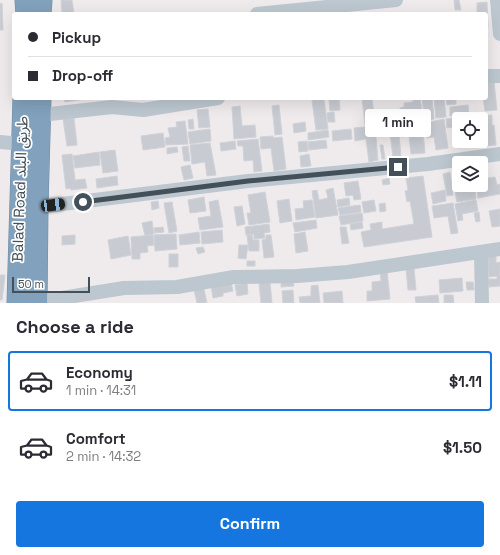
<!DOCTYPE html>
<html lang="en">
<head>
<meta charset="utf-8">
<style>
  :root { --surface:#fff; --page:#f2f2f3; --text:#2b2b33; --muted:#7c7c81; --line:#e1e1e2; --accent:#1576df }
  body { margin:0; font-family:"Space Grotesk","Noto Sans Arabic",sans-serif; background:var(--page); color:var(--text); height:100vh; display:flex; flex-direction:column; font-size:15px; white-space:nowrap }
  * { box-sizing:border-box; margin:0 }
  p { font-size:13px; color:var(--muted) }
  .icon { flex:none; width:22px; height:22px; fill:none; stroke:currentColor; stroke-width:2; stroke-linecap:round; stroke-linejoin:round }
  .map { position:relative; height:303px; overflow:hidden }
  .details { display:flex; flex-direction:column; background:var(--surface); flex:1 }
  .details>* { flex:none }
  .guide { position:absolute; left:12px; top:12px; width:476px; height:88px; border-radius:4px; box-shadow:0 4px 16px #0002; display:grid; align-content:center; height:88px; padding:0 16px; background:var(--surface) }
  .controls { position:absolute; left:452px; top:112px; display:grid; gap:8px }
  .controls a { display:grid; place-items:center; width:36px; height:36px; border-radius:4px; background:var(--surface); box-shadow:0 4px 16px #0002; font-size:20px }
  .scale { position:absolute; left:12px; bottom:10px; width:78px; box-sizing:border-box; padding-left:4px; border:2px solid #445059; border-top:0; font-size:11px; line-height:14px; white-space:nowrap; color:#445059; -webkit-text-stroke:3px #fff; paint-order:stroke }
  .end { position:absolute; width:18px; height:18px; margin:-9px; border:5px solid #445059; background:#fff; box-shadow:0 0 0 2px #fff }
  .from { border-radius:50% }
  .bubble { position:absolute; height:28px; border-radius:4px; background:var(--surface); box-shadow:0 4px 16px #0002; font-size:13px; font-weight:700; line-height:28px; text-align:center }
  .car { position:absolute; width:12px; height:24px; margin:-12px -6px; border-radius:5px; box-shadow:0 0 3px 1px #0007; background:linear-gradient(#222 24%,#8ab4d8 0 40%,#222 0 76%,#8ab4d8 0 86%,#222 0) }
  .guide b { display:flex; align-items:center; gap:14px; height:38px; font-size:15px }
  .guide b+b { border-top:1px solid var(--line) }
  .guide i { width:10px; height:10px; background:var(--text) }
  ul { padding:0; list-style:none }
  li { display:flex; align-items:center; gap:12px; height:60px; margin:0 8px 6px; padding:0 8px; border:2px solid transparent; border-radius:4px }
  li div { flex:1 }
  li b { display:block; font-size:15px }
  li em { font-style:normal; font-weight:700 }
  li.selected { border-color:var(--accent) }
  li>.icon { width:36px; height:36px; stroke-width:1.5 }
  h2 { padding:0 16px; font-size:18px; line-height:48px }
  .primary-button { display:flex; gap:8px; margin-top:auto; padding:8px 16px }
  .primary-button a { flex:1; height:46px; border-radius:4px; background:var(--accent); color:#fff; font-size:16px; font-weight:700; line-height:46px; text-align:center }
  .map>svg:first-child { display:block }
</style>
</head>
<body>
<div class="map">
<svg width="500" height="303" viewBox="0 0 500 303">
  <rect width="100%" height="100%" fill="#efebec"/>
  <g fill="#c8cbd1" stroke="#cfd2d8">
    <polygon points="61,0 72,0 74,14 62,14"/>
    <polygon points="454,0 459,0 461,10 455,10"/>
    <polygon points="487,2 488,27 486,27 486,14 477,14 477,3"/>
    <polygon points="2,3 3,30 0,30 0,4"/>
    <polygon points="494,82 497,110 485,111 483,98 486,98 486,83"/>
    <polygon points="64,98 85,98 85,99 65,102"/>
    <polygon points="339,98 340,110 330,111 329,99"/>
    <polygon points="362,98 372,98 375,124 365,125"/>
    <polygon points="413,98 420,98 423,119 401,122 400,108 404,107 404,103 413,102"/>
    <polygon points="422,98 432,98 434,119 425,120"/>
    <polygon points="434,98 444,98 446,117 436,118"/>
    <polygon points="446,98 456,98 456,104 447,105"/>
    <polygon points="324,99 328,129 316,130 312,100"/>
    <polygon points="279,105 282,134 275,135 272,106"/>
    <polygon points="468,105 469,114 450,116 450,107"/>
    <polygon points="240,106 242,126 255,125 256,137 234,139 232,107"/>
    <polygon points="208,109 210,127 199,128 197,110"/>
    <polygon points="334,112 335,122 328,122 327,113"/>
    <polygon points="397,114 398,122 377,125 376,116"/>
    <polygon points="492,115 492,125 494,125 496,145 485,146 484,134 481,134 481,119 470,119 469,116"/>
    <polygon points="467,116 467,119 459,119 459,141 469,141 470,147 457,148 455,127 447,128 446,119"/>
    <polygon points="74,118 77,145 67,146 63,119"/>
    <polygon points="193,119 194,129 189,129 188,120"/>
    <polygon points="444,119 448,148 436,150 434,137 427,138 425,123"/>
    <polygon points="185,121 188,144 166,145 165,138 170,137 168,128 177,127 176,122"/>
    <polygon points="305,122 306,131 294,133 293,124"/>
    <polygon points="422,122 425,153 411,154 409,136 401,137 400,124"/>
    <polygon points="398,124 401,156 393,157 390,133 378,134 377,126"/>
    <polygon points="375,126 378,160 369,162 366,139 355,141 354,128"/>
    <polygon points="210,129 211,141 190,144 188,132"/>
    <polygon points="351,129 352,139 333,141 332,131"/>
    <polygon points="328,130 329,137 308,140 308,133"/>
    <polygon points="163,133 165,147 143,150 141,136"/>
    <polygon points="273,136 273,138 282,137 286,169 274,171 271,148 261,149 260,137"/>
    <polygon points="258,139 262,171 254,172 253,160 244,161 243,146 238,146 237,141"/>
    <polygon points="326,140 327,148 309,150 308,142"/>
    <polygon points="235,141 236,149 221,151 220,143"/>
    <polygon points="307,141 308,151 299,152 298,142"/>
    <polygon points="210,143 216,175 207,176 205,162 192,164 190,145"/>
    <polygon points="380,145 383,145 385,159 382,159"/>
    <polygon points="188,146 190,161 184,161 182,147"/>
    <polygon points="177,147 178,152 167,154 167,148"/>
    <polygon points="115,150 118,171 103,173 100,152"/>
    <polygon points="99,152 100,165 75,168 73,156"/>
    <polygon points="72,154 75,180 85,179 87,188 71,190 70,188 66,189 62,155"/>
    <polygon points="309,154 311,166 301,167 300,156"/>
    <polygon points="190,165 193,178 184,180 181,167"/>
    <polygon points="481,169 483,179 495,177 497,185 500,184 500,194 478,198 477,185 481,185"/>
    <polygon points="450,172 453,195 447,196 443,174"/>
    <polygon points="117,176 118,185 97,188 96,179"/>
    <polygon points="423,176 432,237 364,247 361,232 371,230 370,224 382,222 382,229 414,224 410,201 407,202 405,191 408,190 406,178"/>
    <polygon points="389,178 390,184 383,185 382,180"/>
    <polygon points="358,181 361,199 354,200 353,195 346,196 344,183"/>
    <polygon points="333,188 338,215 316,218 312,191 317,190 319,200 328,198 326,190"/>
    <polygon points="475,189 476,199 457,202 455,192"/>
    <polygon points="445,190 446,201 433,204 431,193"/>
    <polygon points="265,192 270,222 249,225 247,213 251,213 248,195"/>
    <polygon points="204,197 206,211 190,213 188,200"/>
    <polygon points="349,198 350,205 338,207 337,200"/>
    <polygon points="289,199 292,221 280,223 277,201"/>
    <polygon points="218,200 223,227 200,230 198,218 211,216 209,202"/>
    <polygon points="312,200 315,217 296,220 295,209 304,208 303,201"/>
    <polygon points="374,200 376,211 364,213 362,202"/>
    <polygon points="476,200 478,211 462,214 463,220 458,221 455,204"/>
    <polygon points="158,201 159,208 152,210 151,202"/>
    <polygon points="172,202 177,231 169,233 164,203"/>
    <polygon points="385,203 386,211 380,212 379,204"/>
    <polygon points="453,203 458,233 451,234 448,216 434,218 432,206"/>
    <polygon points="360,205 361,212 340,215 338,208"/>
    <polygon points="242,206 245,224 237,226 234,207"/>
    <polygon points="500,209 500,226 492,227 489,211"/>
    <polygon points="479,212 480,221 476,222 474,213"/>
    <polygon points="362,213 363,221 341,225 339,216"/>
    <polygon points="316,220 317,228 295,232 293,223"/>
    <polygon points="152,221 154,234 145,236 142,223"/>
    <polygon points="362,222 363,228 351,230 350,224"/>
    <polygon points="269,224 270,232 264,233 265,238 254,239 254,234 246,235 245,227"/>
    <polygon points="163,227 164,232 155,233 154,228"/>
    <polygon points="340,227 346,227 349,243 342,244"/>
    <polygon points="222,230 223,242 202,244 201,232"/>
    <polygon points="199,232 200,243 180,245 179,235"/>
    <polygon points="305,232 308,251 296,253 294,234"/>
    <polygon points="176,234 177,249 155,251 154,235"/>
    <polygon points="75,235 75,244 62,245 62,236"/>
    <polygon points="153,235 154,245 147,246 148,252 140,253 140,259 132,259 131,237"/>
    <polygon points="247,235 252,235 253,240 259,240 259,251 249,251"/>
    <polygon points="266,235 271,235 274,257 264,258 262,240 266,239"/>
    <polygon points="128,236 131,255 111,259 108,240"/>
    <polygon points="239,245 248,245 246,259 238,258"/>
    <polygon points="203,247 205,252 198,254 196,248"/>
    <rect x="169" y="254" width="9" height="13"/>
    <polygon points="496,256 496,263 500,262 500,286 489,287 488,279 497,279 497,276 489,277 488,257"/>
    <rect x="247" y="261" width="8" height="5"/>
    <polygon points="414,268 416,290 408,290 406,269"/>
    <polygon points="380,271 387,271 390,299 367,301 367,291 372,291 372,282 381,281"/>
    <polygon points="0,275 5,275 2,300 0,300"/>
    <polygon points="462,278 463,291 440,293 439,280"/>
    <polygon points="293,281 294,286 281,287 281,282"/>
    <polygon points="231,282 233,291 223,293 223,296 213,298 211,285"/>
    <polygon points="270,282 272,303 261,303 259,283"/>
    <polygon points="466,282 473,282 474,290 467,290"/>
    <polygon points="247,283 248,294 237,296 235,285"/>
    <polygon points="318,285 320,303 300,303 299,297 311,296 311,286"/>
    <polygon points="204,289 207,303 197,303 194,290"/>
    <polygon points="293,290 294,303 283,303 282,291"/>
    <polygon points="342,291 343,303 324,303 323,293"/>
    <polygon points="438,295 439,303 416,303 415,297"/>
    <polygon points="444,295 453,295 454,303 444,303"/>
  </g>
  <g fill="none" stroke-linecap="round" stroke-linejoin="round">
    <defs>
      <g id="highway">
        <polyline points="25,0 26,14"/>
        <polyline points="41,14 42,0"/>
        <polyline points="17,303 23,98"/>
        <polyline points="37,303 38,207 41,98"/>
      </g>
    </defs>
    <use href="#highway" stroke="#6d8ca8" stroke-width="21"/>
    <g stroke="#bcc7cf" stroke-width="14">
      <polyline points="497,0 500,34"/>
      <polyline points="257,14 396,0"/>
      <polyline points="486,76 500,76"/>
      <polyline points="41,115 112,107 143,110 218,98"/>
      <polyline points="0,142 22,144"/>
      <polyline points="38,207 248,181 428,164 500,154"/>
      <polyline points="481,252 482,303"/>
      <polyline points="37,302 124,288 177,287 234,277 297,276 348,272 500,249"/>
    </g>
    <use href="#highway" stroke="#82a1bc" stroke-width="20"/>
  </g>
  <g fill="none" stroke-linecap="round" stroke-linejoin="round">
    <polyline stroke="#445059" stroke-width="5" points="83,202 248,181 398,167"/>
  </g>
  <g text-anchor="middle" stroke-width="3.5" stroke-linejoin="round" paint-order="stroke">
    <g font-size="15" fill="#445059" stroke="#fff">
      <text transform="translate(20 189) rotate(-88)" y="5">Balad Road طريق البلد</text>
    </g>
  </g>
</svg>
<div class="controls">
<a><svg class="icon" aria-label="locate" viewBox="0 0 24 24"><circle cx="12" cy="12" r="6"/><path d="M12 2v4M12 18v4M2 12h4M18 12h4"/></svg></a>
<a><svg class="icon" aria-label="layers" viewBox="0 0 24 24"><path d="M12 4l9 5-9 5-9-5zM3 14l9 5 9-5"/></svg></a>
</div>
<div class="scale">50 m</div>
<i class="end from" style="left:83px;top:202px"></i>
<i class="end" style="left:398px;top:167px"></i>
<div class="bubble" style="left:365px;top:109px;width:66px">1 min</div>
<i class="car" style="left:53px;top:205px;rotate:83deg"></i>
<div class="guide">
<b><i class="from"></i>Pickup</b>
<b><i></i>Drop-off</b>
</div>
</div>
<section class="details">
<h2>Choose a ride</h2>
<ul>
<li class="selected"><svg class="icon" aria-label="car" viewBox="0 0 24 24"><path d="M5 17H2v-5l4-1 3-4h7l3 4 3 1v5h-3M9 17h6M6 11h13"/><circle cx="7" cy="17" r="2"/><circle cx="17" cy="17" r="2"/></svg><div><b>Economy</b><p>1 min · 14:31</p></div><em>$1.11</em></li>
<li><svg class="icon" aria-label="car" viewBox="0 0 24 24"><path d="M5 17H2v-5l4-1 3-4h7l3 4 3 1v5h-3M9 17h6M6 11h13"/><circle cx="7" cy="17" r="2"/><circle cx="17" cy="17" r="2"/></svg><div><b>Comfort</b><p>2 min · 14:32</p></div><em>$1.50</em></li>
</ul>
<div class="primary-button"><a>Confirm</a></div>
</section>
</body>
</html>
